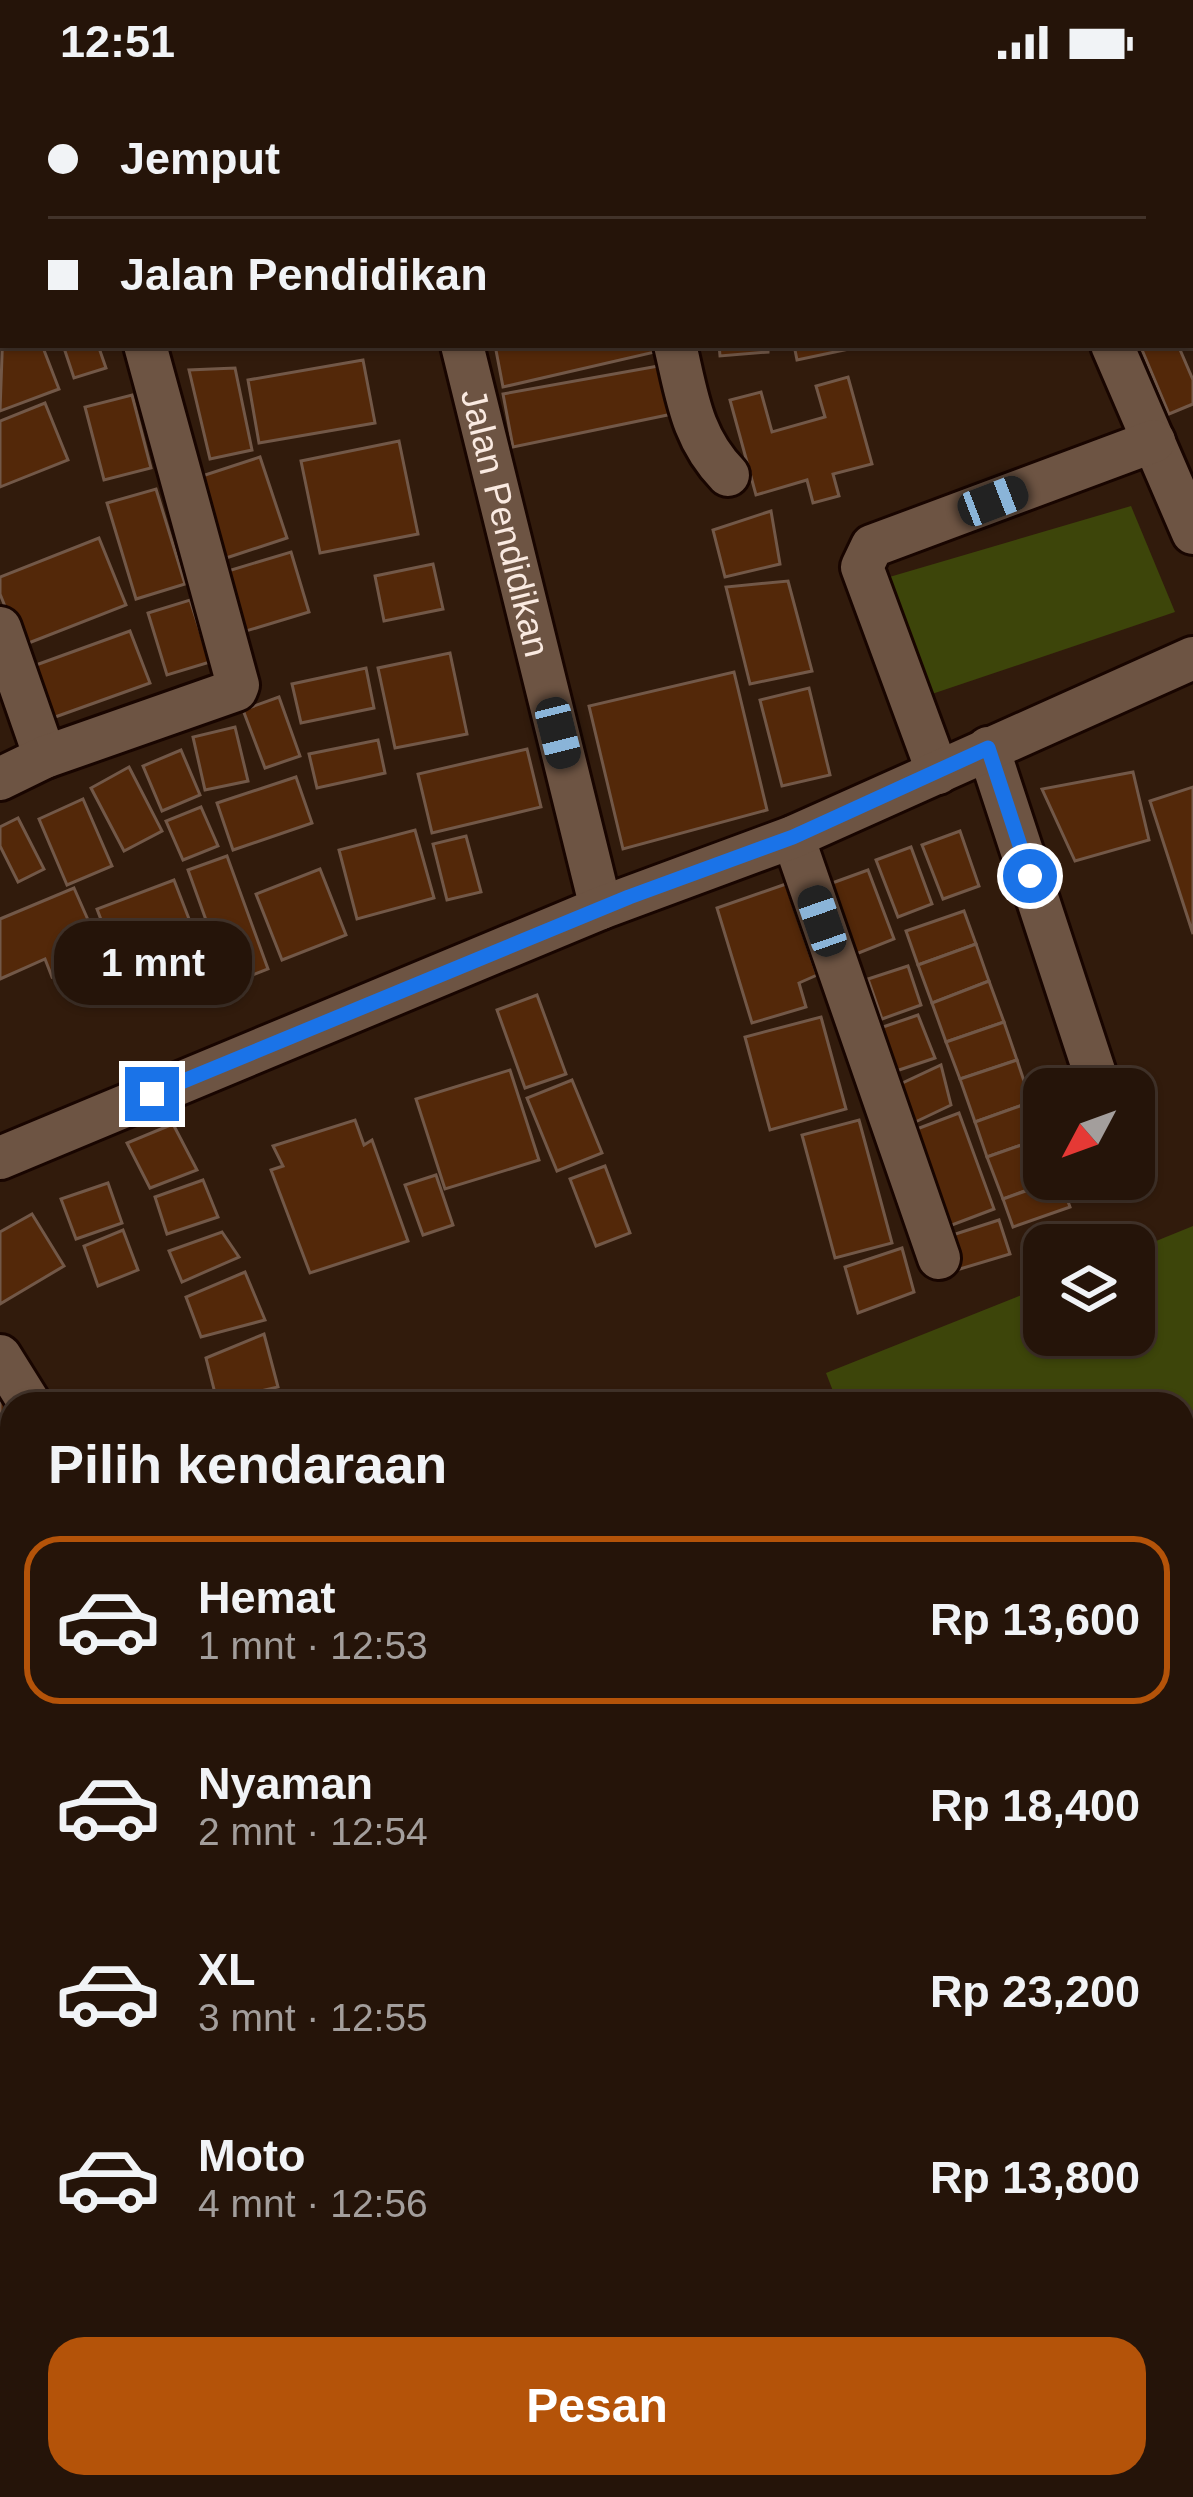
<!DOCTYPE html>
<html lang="id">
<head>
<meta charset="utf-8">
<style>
  :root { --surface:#251409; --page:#2d1d12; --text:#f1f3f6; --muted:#a39e9c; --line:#42332a; --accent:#b45309 }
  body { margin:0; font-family:Arial,sans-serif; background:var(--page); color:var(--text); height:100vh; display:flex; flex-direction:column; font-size:45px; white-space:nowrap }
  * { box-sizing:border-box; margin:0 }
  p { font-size:39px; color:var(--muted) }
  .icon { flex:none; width:66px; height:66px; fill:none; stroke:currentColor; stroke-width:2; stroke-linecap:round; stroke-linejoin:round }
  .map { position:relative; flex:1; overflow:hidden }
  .details { position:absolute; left:0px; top:1308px; width:1194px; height:1107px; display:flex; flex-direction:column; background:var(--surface); border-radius:36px 36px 0 0; box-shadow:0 3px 9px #0004,0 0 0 3px var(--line) }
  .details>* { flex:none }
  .banner { position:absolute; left:0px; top:0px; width:1194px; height:264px; box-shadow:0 3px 9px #0004,0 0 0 3px var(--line); display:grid; align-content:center; height:264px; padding:0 48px; background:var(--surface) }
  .needle { width:78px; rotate:229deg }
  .tools { position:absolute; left:1023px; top:984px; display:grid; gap:24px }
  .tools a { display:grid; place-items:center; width:132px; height:132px; border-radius:24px; background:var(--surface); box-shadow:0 3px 9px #0004,0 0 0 3px var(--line); font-size:60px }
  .end { position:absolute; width:54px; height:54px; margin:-27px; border:15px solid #1a73e8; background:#fff; box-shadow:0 0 0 6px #fff }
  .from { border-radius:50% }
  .bubble { position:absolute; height:84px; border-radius:36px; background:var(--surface); box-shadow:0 3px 9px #0004,0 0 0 3px var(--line); font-size:39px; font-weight:600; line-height:84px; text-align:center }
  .car { position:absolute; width:36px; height:72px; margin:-36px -18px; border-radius:15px; box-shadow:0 0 9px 3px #0007; background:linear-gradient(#222 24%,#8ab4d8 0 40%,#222 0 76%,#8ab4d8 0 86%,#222 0) }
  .banner b { display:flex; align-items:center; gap:42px; height:114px; font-size:45px }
  .banner b+b { border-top:3px solid var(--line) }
  .banner i { width:30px; height:30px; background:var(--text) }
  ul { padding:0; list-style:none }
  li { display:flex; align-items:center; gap:36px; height:168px; margin:0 24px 18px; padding:0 24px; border:6px solid transparent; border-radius:36px }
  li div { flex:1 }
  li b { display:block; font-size:45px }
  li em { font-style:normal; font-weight:600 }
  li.selected { border-color:var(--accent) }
  li>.icon { width:108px; height:108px; stroke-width:1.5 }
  h2 { padding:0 48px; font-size:54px; line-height:144px }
  .button { display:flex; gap:24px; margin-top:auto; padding:24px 48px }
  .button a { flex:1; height:138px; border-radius:36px; background:var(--accent); color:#fff; font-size:48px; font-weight:600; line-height:138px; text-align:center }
  .status { display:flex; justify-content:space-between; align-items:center; height:84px; padding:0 60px; background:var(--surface); direction:ltr }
  .status svg { height:33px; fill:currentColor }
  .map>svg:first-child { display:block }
</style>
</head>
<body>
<div class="status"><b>12:51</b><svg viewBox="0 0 49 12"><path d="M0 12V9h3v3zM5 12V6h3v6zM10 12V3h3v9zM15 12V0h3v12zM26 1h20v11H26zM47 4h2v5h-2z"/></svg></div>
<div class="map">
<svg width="1193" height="2413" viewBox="0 0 1193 2413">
  <rect width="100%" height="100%" fill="#311b0c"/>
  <g fill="#3d450a">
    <polygon points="1131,422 1175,528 926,612 886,494"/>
    <polygon points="1193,1142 1193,1588 1182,1592 1182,1320 838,1320 826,1289 1044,1202 1044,1251 1134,1251 1134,1166"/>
  </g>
  <g fill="#532809" stroke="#725848" stroke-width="3">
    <polygon points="636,0 787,0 788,3 637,3"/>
    <polygon points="3,244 3,261 42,261 59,305 0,327"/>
    <polygon points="63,261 98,261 106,284 74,294"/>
    <polygon points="495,261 653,261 655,268 503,303"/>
    <polygon points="719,261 768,261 768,268 720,272"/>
    <polygon points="794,261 868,261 797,276"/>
    <polygon points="1140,261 1178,261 1193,296 1193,320 1169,330"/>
    <polygon points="363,276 375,339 259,359 248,296"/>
    <polygon points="664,281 677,329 513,363 503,310"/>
    <polygon points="235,284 252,366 210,375 189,286"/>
    <polygon points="848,293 872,380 833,390 839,412 813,419 807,396 756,411 730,316 761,308 772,348 825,333 816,302"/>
    <polygon points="132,311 151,384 104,396 85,323"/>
    <polygon points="45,319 68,376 0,403 0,337"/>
    <polygon points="399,357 418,450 320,469 301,377"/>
    <polygon points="260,373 287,454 226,474 199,393"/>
    <polygon points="156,405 185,500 136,515 107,419"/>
    <polygon points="771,427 780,480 725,493 713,446"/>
    <polygon points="99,454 126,521 21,562 0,510 0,493"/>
    <polygon points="291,468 309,528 246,547 228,487"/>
    <polygon points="433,480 443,525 384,537 375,492"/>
    <polygon points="788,497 812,587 750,600 726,503"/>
    <polygon points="190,516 210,578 167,591 148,529"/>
    <polygon points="130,547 150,599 44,637 25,585"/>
    <polygon points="450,569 467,650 395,664 378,584"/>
    <polygon points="366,584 374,624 301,639 292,600"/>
    <polygon points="734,588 767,726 623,765 589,622"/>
    <polygon points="809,604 830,691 782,702 760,616"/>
    <polygon points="279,613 300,672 265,684 243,626"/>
    <polygon points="235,643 248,697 205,706 193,653"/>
    <polygon points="378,656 385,689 317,704 309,670"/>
    <polygon points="527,665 541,723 432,749 418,690"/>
    <polygon points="181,666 200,711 162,727 143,682"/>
    <polygon points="129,683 162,747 124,767 91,704"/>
    <polygon points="1133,688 1149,756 1075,777 1042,705"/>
    <polygon points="296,693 312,739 233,766 217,719"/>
    <polygon points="1193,703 1193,850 1150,717"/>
    <polygon points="83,715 112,782 67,801 39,735"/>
    <polygon points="201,723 218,762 183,776 166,737"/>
    <polygon points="18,734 44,785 18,798 0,762 0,743"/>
    <polygon points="415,746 434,814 357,835 339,766"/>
    <polygon points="960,747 979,802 943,815 922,761"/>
    <polygon points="466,752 481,808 447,816 433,760"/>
    <polygon points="911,763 932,820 898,833 876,776"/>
    <polygon points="227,772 268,885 229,900 188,786"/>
    <polygon points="320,785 346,851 282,876 256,810"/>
    <polygon points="868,786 894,855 851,872 824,802"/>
    <polygon points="174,796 211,892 133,920 97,825"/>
    <polygon points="786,800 817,891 799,899 806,923 752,939 717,824"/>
    <polygon points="74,804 103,870 52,893 45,875 0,895 0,835"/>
    <polygon points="964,827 976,860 918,881 906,847"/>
    <polygon points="976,860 989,897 932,919 918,881"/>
    <polygon points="908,882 921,921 882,935 868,895"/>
    <polygon points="989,897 1004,938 946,958 932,919"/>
    <polygon points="537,911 566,990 525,1004 497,926"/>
    <polygon points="918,931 935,974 896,987 880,944"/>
    <polygon points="821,933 846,1025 770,1046 745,953"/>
    <polygon points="1004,938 1017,976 960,995 946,958"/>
    <polygon points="1017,976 1031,1018 975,1038 960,995"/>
    <polygon points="941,981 951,1021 911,1040 894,1003"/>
    <polygon points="510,986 539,1076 445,1105 416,1015"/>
    <polygon points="572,996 602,1069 557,1087 527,1014"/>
    <polygon points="1031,1018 1044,1053 987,1073 975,1038"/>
    <polygon points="959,1029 994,1125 944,1144 909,1048"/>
    <polygon points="355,1036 364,1061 372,1056 408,1157 310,1189 271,1086 283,1082 273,1062"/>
    <polygon points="859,1036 892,1159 835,1174 802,1051"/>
    <polygon points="173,1040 197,1086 150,1104 127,1059"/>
    <polygon points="1044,1053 1044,1095 1057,1095 1003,1115 987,1073"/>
    <polygon points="605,1082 630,1149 596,1162 570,1095"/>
    <polygon points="436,1091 453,1141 423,1151 405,1101"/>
    <polygon points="1060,1095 1070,1123 1013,1143 1003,1115"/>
    <polygon points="203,1096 218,1133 167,1150 155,1113"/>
    <polygon points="108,1099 122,1139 76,1155 61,1115"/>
    <polygon points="32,1130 64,1182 0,1220 0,1148"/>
    <polygon points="999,1136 1010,1170 950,1188 940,1155"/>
    <polygon points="123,1146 138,1186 98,1202 84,1162"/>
    <polygon points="222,1148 239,1173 182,1198 169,1167"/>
    <polygon points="902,1164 914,1208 858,1229 845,1183"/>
    <polygon points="245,1188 265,1236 201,1253 186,1213"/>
    <polygon points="264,1250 278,1303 217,1317 206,1274"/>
    <polygon points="0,1311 12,1330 12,1376 0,1356"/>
    <polygon points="12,1468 12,1512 0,1521 0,1477"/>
    <polygon points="12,1528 12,1568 8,1571 0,1558 0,1537"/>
    <polygon points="0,1636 12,1655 12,1694 0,1702"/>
    <polygon points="1193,1731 1193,2255 1182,2251 1182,1733"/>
    <polygon points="12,1977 12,2012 0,2019 0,1986"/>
    <polygon points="88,2403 268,2403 243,2413 107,2413 104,2407 94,2411"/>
    <polygon points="642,2403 732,2403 684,2413 644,2413"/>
  </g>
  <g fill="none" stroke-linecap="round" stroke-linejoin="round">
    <defs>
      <g id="minor">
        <polyline points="66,0 67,3"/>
        <polyline points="398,0 398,3"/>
        <polyline points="613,0 614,3"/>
        <path id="s1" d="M462,261L601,824"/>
        <path d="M675,261C687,311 691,353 728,391"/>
        <polyline points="1112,261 1193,449"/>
        <polyline points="0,544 45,673"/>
        <polyline points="988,664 1100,1005"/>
        <polyline points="938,689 862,483 872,462 1154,357"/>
        <polyline points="0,695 45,673 236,606 238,601 145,261"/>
        <polyline points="793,753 939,1174"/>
        <polyline points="0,1074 601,824 793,753 1193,574"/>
        <polyline points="0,1272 30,1320"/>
        <polyline points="0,1446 12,1439"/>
        <polyline points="0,1608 12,1625"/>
        <polyline points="0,1816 12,1835"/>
        <polyline points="0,2237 12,2231"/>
        <polyline points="1182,2327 1193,2324"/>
        <polyline points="440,2403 443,2413"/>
        <polyline points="356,2413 366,2403"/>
        <polyline points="772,2413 819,2403"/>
      </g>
    </defs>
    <use href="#minor" stroke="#180500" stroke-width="48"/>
    <use href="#minor" stroke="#6d5443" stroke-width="42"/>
  </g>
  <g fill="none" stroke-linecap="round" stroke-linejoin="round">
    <polyline stroke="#1a73e8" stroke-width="15" points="152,1010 629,813 793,753 988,664 1030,792"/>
  </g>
  <g text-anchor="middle" stroke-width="9" stroke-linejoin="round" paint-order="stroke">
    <g font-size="36" fill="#faeae1" stroke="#261204">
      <text dy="13" stroke="none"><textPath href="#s1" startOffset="183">Jalan Pendidikan</textPath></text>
    </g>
  </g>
</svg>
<div class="tools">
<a><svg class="needle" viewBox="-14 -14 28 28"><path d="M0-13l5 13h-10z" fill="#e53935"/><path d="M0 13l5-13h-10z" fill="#a39e9c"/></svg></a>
<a><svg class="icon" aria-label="layers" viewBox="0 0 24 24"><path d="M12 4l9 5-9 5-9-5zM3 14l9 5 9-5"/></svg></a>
</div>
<i class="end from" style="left:1030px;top:792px"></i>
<i class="end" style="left:152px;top:1010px"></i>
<div class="bubble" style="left:54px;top:837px;width:198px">1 mnt</div>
<i class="car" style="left:993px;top:417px;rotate:69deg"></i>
<i class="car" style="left:558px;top:649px;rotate:166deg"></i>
<i class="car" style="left:822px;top:837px;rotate:341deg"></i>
<div class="banner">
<b><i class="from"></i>Jemput</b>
<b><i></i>Jalan Pendidikan</b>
</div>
<section class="details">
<h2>Pilih kendaraan</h2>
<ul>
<li class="selected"><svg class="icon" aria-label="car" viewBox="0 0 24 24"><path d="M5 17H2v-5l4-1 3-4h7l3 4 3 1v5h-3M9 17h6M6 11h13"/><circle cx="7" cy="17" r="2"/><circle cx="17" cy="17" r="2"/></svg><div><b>Hemat</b><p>1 mnt · 12:53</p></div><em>Rp 13,600</em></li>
<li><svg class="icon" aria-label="car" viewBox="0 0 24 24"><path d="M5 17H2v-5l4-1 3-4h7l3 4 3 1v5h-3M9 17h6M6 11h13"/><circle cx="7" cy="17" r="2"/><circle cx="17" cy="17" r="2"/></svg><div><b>Nyaman</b><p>2 mnt · 12:54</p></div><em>Rp 18,400</em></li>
<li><svg class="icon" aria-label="car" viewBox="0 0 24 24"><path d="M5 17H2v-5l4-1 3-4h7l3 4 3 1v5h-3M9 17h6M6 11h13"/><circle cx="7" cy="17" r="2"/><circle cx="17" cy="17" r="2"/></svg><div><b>XL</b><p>3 mnt · 12:55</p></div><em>Rp 23,200</em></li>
<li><svg class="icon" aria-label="car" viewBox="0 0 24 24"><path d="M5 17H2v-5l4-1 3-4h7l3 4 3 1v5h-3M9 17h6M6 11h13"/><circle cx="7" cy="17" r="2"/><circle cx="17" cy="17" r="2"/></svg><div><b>Moto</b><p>4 mnt · 12:56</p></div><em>Rp 13,800</em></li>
</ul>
<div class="button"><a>Pesan</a></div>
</section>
</div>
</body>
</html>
